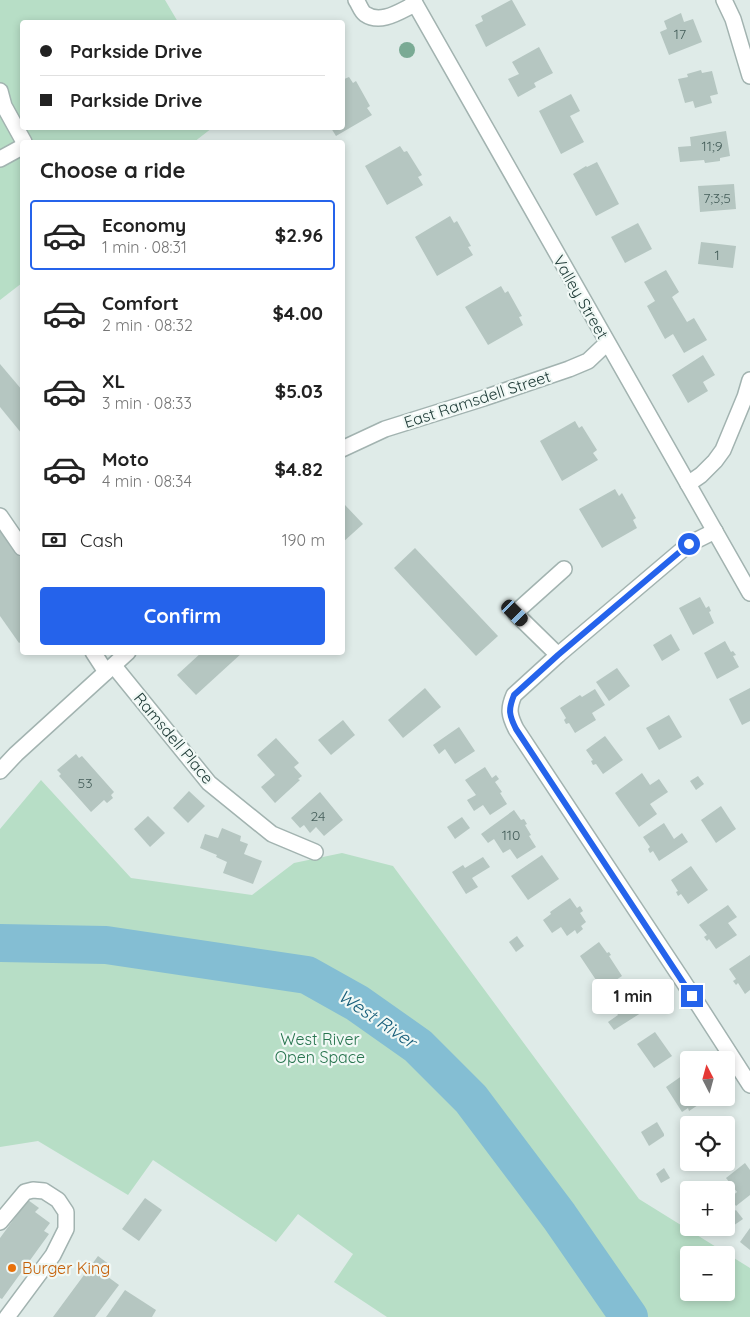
<!DOCTYPE html>
<html lang="en">
<head>
<meta charset="utf-8">
<style>
  :root { --surface:#fff; --page:#f6f6f6; --text:#222; --muted:#767676; --line:#e0e0e0; --accent:#2563eb }
  body { margin:0; font-family:Quicksand,sans-serif; background:var(--page); color:var(--text); height:100vh; display:flex; flex-direction:column; font-size:19px; white-space:nowrap }
  * { box-sizing:border-box; margin:0 }
  p { font-size:16px; color:var(--muted) }
  .icon { flex:none; width:28px; height:28px; fill:none; stroke:currentColor; stroke-width:2; stroke-linecap:round; stroke-linejoin:round }
  .map { position:relative; flex:1; overflow:hidden }
  .drawer { position:absolute; left:20px; top:140px; width:325px; height:515px; display:flex; flex-direction:column; background:var(--surface); border-radius:5px; box-shadow:0 2px 8px #0003 }
  .drawer>* { flex:none }
  .guide { position:absolute; left:20px; top:20px; width:325px; height:110px; border-radius:5px; box-shadow:0 2px 8px #0003; display:grid; align-content:center; height:110px; padding:0 20px; background:var(--surface) }
  .needle { width:32px; rotate:354deg }
  .controls { position:absolute; left:680px; top:1051px; display:grid; gap:10px }
  .controls a { display:grid; place-items:center; width:55px; height:55px; border-radius:5px; background:var(--surface); box-shadow:0 2px 8px #0003; font-size:25px }
  .end { position:absolute; width:22px; height:22px; margin:-11px; border:6px solid #2563eb; background:#fff; box-shadow:0 0 0 2px #fff }
  .from { border-radius:50% }
  .bubble { position:absolute; height:35px; border-radius:5px; background:var(--surface); box-shadow:0 2px 8px #0003; font-size:16px; font-weight:700; line-height:35px; text-align:center }
  .car { position:absolute; width:15px; height:30px; margin:-15px -8px; border-radius:6px; box-shadow:0 0 4px 1px #0007; background:linear-gradient(#222 24%,#8ab4d8 0 40%,#222 0 76%,#8ab4d8 0 86%,#222 0) }
  .guide b { display:flex; align-items:center; gap:18px; height:48px; font-size:19px }
  .guide b+b { border-top:1px solid var(--line) }
  .guide i { width:12px; height:12px; background:var(--text) }
  ul { padding:0; list-style:none }
  li { display:flex; align-items:center; gap:15px; height:70px; margin:0 10px 8px; padding:0 10px; border:2px solid transparent; border-radius:5px }
  li div { flex:1 }
  li b { display:block; font-size:19px }
  li em { font-style:normal; font-weight:700 }
  li.active { border-color:var(--accent) }
  li>.icon { width:45px; height:45px; stroke-width:1.5 }
  h2 { padding:0 20px; font-size:22px; line-height:60px }
  .pay { display:flex; align-items:center; gap:12px; height:55px; padding:0 20px; font-size:19px }
  .pay p { margin-inline-start:auto }
  .action { display:flex; gap:10px; margin-top:auto; padding:10px 20px }
  .action a { flex:1; height:58px; border-radius:5px; background:var(--accent); color:#fff; font-size:20px; font-weight:700; line-height:58px; text-align:center }
  .map>svg:first-child { display:block }
</style>
</head>
<body>
<div class="map">
<svg width="750" height="1317" viewBox="0 0 750 1317">
  <rect width="100%" height="100%" fill="#dfebe8"/>
  <g fill="#b7dec6" fill-rule="evenodd">
    <polygon points="0,0 165,0 178,22 22,22 22,128 212,128 194,142 22,142 22,283 0,300"/>
    <path d="M41,780L131,878L252,895L294,863L342,853L393,866L639,1199L750,1268V1317H387L334,1282L353,1254L298,1214L276,1242L153,1160L128,1195L38,1141L0,1147V829ZM689,1255H726V1292H689Z"/>
  </g>
  <g fill="none" stroke-linecap="round" stroke-linejoin="round">
    <polyline stroke="#84bed3" stroke-width="38" points="0,943 106,945 307,975 357,1003 418,1046 471,1099 559,1216 629,1317"/>
  </g>
  <g fill="#b5c6c1">
    <polygon points="511,0 512,0 526,25 486,47 475,25 483,21 481,16"/>
    <polygon points="681,13 684,22 693,19 702,42 669,55 660,32 667,29 664,21"/>
    <polygon points="539,47 553,73 534,83 536,87 518,97 508,79 519,74 512,62"/>
    <polygon points="701,70 702,73 712,71 718,94 710,96 712,103 695,108 693,101 685,103 678,79 688,77 687,74"/>
    <polygon points="349,77 353,83 356,81 370,106 367,108 372,115 336,136 331,128 342,128 342,80"/>
    <polygon points="571,94 580,111 570,116 584,142 561,154 539,111"/>
    <polygon points="726,131 730,156 720,158 720,161 705,163 704,160 680,162 678,147 691,146 690,137"/>
    <polygon points="400,146 404,152 407,151 422,175 418,177 423,185 387,205 365,166"/>
    <polygon points="597,162 619,204 596,216 573,174 586,166 587,167"/>
    <polygon points="734,184 736,209 700,212 698,186"/>
    <polygon points="450,216 454,223 457,221 471,246 468,247 473,255 437,276 415,237"/>
    <polygon points="638,223 652,249 625,263 611,237"/>
    <polygon points="701,242 736,246 733,268 698,264"/>
    <polygon points="666,270 679,292 672,297 687,322 694,318 707,340 684,353 673,334 665,339 647,306 655,301 644,282"/>
    <polygon points="501,286 505,293 508,291 522,316 519,317 523,325 488,345 465,307"/>
    <polygon points="703,355 715,375 703,382 708,391 688,403 672,375"/>
    <polygon points="0,364 22,390 22,434 0,407"/>
    <polygon points="575,421 579,428 582,426 597,450 593,453 598,460 562,481 540,441"/>
    <polygon points="615,489 619,496 622,493 636,518 633,520 637,528 602,548 579,509"/>
    <polygon points="345,505 363,524 342,543 342,507"/>
    <polygon points="0,527 22,560 22,641 19,643 0,616"/>
    <polygon points="415,548 498,636 476,656 394,568"/>
    <polygon points="700,597 706,608 709,606 711,611 709,612 714,623 693,635 679,608"/>
    <polygon points="671,634 680,650 662,661 653,645"/>
    <polygon points="725,641 731,652 733,651 736,655 733,656 739,667 717,679 704,653"/>
    <polygon points="202,652 243,652 196,695 177,675"/>
    <polygon points="617,668 630,686 609,701 596,682"/>
    <polygon points="425,688 441,707 403,738 388,720"/>
    <polygon points="750,688 750,721 742,725 729,699"/>
    <polygon points="595,689 605,705 592,713 596,720 575,733 569,723 566,724 564,720 566,718 560,708 580,695 582,697"/>
    <polygon points="669,715 682,737 659,750 646,728"/>
    <polygon points="343,720 355,735 331,755 318,740"/>
    <polygon points="459,727 475,751 455,764 445,749 439,754 433,745"/>
    <polygon points="605,736 623,760 603,774 596,764 593,765 591,761 593,760 586,750"/>
    <polygon points="276,738 299,763 294,767 302,776 298,779 300,780 275,803 261,787 275,775 257,755"/>
    <polygon points="76,754 79,758 82,756 114,792 111,795 113,798 107,803 104,800 91,812 59,776 61,774 57,770"/>
    <polygon points="485,767 492,778 496,775 499,779 495,782 502,792 500,793 507,804 490,815 483,805 474,811 467,800 476,795 465,780"/>
    <polygon points="642,773 650,785 659,779 668,792 650,804 657,814 639,827 615,793"/>
    <polygon points="698,776 704,784 696,790 690,781"/>
    <polygon points="189,791 205,806 188,823 173,808"/>
    <polygon points="320,792 343,820 324,836 316,827 310,833 304,825 300,828 291,818"/>
    <polygon points="721,806 736,829 716,843 701,820"/>
    <polygon points="514,810 521,820 524,819 527,824 525,825 531,835 529,836 536,847 517,859 510,849 503,853 494,839 488,843 481,834"/>
    <polygon points="148,816 165,833 150,847 134,829"/>
    <polygon points="462,817 470,828 455,839 447,827"/>
    <polygon points="664,823 674,839 682,833 688,842 659,861 653,851 650,853 648,849 650,847 643,837"/>
    <polygon points="222,828 241,836 240,841 248,844 244,854 262,861 253,884 223,873 227,862 216,857 217,855 200,848 205,834 218,838"/>
    <polygon points="542,855 559,879 528,900 511,876"/>
    <polygon points="483,857 490,867 472,878 478,887 466,894 452,872 463,865 465,868"/>
    <polygon points="691,866 708,890 688,904 681,894 678,896 676,892 678,891 671,880"/>
    <polygon points="570,898 577,908 580,906 583,911 580,913 586,922 581,926 583,929 577,934 575,930 567,936 561,927 552,933 543,920 551,914 550,912"/>
    <polygon points="728,905 737,917 728,923 737,935 716,949 709,939 707,941 704,937 707,935 699,925"/>
    <polygon points="517,936 524,946 516,952 509,942"/>
    <polygon points="599,942 607,953 609,952 611,955 609,956 622,976 598,992 592,983 596,980 580,956"/>
    <polygon points="750,955 750,990 745,994 738,983 736,985 733,981 736,979 729,969"/>
    <polygon points="627,987 644,1011 614,1030 608,1022 618,1015 608,999"/>
    <polygon points="655,1032 672,1056 654,1068 637,1044"/>
    <polygon points="686,1073 689,1078 689,1098 704,1098 697,1102 698,1105 689,1111 688,1108 682,1112 666,1087"/>
    <polygon points="657,1122 664,1134 664,1136 649,1146 641,1132"/>
    <polygon points="745,1163 750,1170 750,1195 736,1206 730,1198 737,1192 726,1178"/>
    <polygon points="664,1168 670,1178 661,1183 656,1174"/>
    <polygon points="145,1198 162,1210 139,1241 122,1229"/>
    <polygon points="28,1200 39,1208 35,1212 50,1223 44,1231 49,1234 2,1299 0,1298 0,1238"/>
    <polygon points="736,1210 743,1219 730,1228 726,1224 726,1217"/>
    <polygon points="750,1228 750,1250 740,1242"/>
    <polygon points="98,1256 110,1265 104,1274 119,1285 95,1317 53,1317"/>
    <polygon points="125,1290 156,1310 152,1317 106,1317"/>
  </g>
  <g fill="none" stroke-linecap="round" stroke-linejoin="round">
    <defs>
      <g id="minor">
        <path d="M356,0C359,4 361,11 365,14C381,25 400,11 415,4"/>
        <polyline points="413,0 750,593"/>
        <polyline points="724,0 733,19 750,76"/>
        <polyline points="0,91 4,106 24,142"/>
        <polyline points="0,159 22,147"/>
        <polyline points="342,449 385,429 484,398 569,369 588,361 607,343"/>
        <polyline points="688,484 701,475 715,461 723,450 745,397 750,380"/>
        <polyline points="0,516 22,548"/>
        <path d="M715,531L689,544L558,655L514,695C508,709 509,715 516,729L683,981L750,1085"/>
        <polyline points="93,652 106,672"/>
        <polyline points="558,655 515,613 564,569"/>
        <polyline points="114,666 209,783 272,834 315,852"/>
        <polyline points="0,771 16,754 128,652"/>
        <polyline points="0,1222 25,1192 33,1190 44,1191 58,1200 66,1212 66,1229 53,1255 7,1317"/>
      </g>
    </defs>
    <use href="#minor" stroke="#a2b3b0" stroke-width="18"/>
    <use href="#minor" stroke="#fff" stroke-width="15"/>
  </g>
  <circle fill="#7aaa94" cx="407" cy="50" r="8"/>
  <g fill="none" stroke-linecap="round" stroke-linejoin="round">
    <path stroke="#2563eb" stroke-width="6" d="M689,544L558,655L514,695C508,710 509,715 516,729L692,996"/>
  </g>
  <circle fill="#e8710a" stroke="#f0f8f5" stroke-width="2" cx="12" cy="1268" r="5"/>
  <g text-anchor="middle" stroke-width="4.5" stroke-linejoin="round" paint-order="stroke">
    <g font-size="14" fill="#455e5a">
      <text x="680" y="39">17</text>
      <text x="712" y="151">11;9</text>
      <text x="717" y="203">7;3;5</text>
      <text x="717" y="260">1</text>
      <text x="85" y="788">53</text>
      <text x="318" y="821">24</text>
      <text x="511" y="840">110</text>
    </g>
    <g font-size="16" fill="#203c38" stroke="#f0f8f5">
      <text transform="translate(581 297) rotate(60)" y="6">Valley Street</text>
      <text transform="translate(477 399) rotate(-18)" y="6">East Ramsdell Street</text>
      <text transform="translate(174 738) rotate(50)" y="6">Ramsdell Place</text>
    </g>
    <g font-size="16" fill="#28754f" stroke="#f0f8f5">
      <text x="320" y="1045">West River<tspan x="320" dy="18">Open Space</tspan></text>
    </g>
    <g font-size="16" fill="#c56008" stroke="#f0f8f5" text-anchor="start">
      <text x="22" y="1274">Burger King</text>
    </g>
    <g font-size="18" font-style="italic" fill="#175e7a" stroke="#f0f8f5">
      <text transform="translate(377 1019) rotate(34)" y="6">West River</text>
    </g>
  </g>
</svg>
<div class="controls">
<a><svg class="needle" viewBox="-14 -14 28 28"><path d="M0-13l5 13h-10z" fill="#e53935"/><path d="M0 13l5-13h-10z" fill="#767676"/></svg></a>
<a><svg class="icon" aria-label="locate" viewBox="0 0 24 24"><circle cx="12" cy="12" r="6"/><path d="M12 2v4M12 18v4M2 12h4M18 12h4"/></svg></a>
<a>+</a>
<a>−</a>
</div>
<i class="end from" style="left:689px;top:544px"></i>
<i class="end" style="left:692px;top:996px"></i>
<div class="bubble" style="left:592px;top:979px;width:82px">1 min</div>
<i class="car" style="left:515px;top:613px;rotate:135deg"></i>
<div class="guide">
<b><i class="from"></i>Parkside Drive</b>
<b><i></i>Parkside Drive</b>
</div>
<section class="drawer">
<h2>Choose a ride</h2>
<ul>
<li class="active"><svg class="icon" aria-label="car" viewBox="0 0 24 24"><path d="M5 17H2v-5l4-1 3-4h7l3 4 3 1v5h-3M9 17h6M6 11h13"/><circle cx="7" cy="17" r="2"/><circle cx="17" cy="17" r="2"/></svg><div><b>Economy</b><p>1 min · 08:31</p></div><em>$2.96</em></li>
<li><svg class="icon" aria-label="car" viewBox="0 0 24 24"><path d="M5 17H2v-5l4-1 3-4h7l3 4 3 1v5h-3M9 17h6M6 11h13"/><circle cx="7" cy="17" r="2"/><circle cx="17" cy="17" r="2"/></svg><div><b>Comfort</b><p>2 min · 08:32</p></div><em>$4.00</em></li>
<li><svg class="icon" aria-label="car" viewBox="0 0 24 24"><path d="M5 17H2v-5l4-1 3-4h7l3 4 3 1v5h-3M9 17h6M6 11h13"/><circle cx="7" cy="17" r="2"/><circle cx="17" cy="17" r="2"/></svg><div><b>XL</b><p>3 min · 08:33</p></div><em>$5.03</em></li>
<li><svg class="icon" aria-label="car" viewBox="0 0 24 24"><path d="M5 17H2v-5l4-1 3-4h7l3 4 3 1v5h-3M9 17h6M6 11h13"/><circle cx="7" cy="17" r="2"/><circle cx="17" cy="17" r="2"/></svg><div><b>Moto</b><p>4 min · 08:34</p></div><em>$4.82</em></li>
</ul>
<div class="pay"><svg class="icon" aria-label="cash" viewBox="0 0 24 24"><path d="M3 7h18v10H3z"/><circle cx="12" cy="12" r="2"/></svg>Cash<p>190 m</p></div>
<div class="action"><a>Confirm</a></div>
</section>
</div>
</body>
</html>
